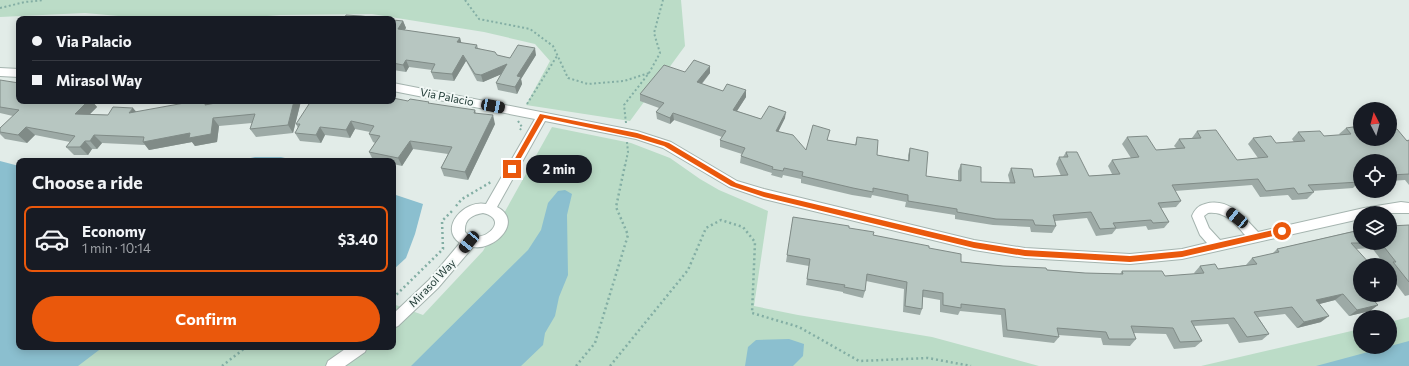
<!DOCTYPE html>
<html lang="en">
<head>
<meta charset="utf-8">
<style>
  :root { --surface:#171b24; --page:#242831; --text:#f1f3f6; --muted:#9ea1a6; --line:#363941; --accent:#ea580c }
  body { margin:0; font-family:Commissioner,sans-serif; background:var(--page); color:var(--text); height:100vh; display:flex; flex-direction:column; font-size:15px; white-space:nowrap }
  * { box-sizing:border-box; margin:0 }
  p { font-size:13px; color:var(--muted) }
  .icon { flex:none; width:22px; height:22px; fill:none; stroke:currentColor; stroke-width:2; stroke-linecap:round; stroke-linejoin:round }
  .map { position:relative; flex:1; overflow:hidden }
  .drawer { position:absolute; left:16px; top:158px; width:380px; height:192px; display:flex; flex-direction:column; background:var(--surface); border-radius:8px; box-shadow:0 2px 10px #0003 }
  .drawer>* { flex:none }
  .hud { position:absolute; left:16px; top:16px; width:380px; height:88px; border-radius:8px; box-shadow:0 2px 10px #0003; display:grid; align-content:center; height:88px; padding:0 16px; background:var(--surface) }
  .needle { width:26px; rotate:354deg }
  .buttons { position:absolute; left:1353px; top:102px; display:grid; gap:8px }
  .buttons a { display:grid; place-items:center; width:44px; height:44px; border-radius:50%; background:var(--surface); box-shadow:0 2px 10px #0003; font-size:20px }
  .end { position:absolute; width:18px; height:18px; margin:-9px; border:5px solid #ea580c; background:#fff; box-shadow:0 0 0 2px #fff }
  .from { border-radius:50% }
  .bubble { position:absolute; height:28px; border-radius:14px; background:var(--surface); box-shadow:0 2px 10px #0003; font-size:13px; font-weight:700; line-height:28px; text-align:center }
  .car { position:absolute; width:12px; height:24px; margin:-12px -6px; border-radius:5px; box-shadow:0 0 3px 1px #0007; background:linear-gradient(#222 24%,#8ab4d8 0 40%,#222 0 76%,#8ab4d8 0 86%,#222 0) }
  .hud b { display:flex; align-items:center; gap:14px; height:38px; font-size:15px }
  .hud b+b { border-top:1px solid var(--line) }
  .hud i { width:10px; height:10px; background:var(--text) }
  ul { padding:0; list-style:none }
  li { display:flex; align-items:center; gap:12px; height:66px; margin:0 8px 6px; padding:0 8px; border:2px solid var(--line); border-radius:8px }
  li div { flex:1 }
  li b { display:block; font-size:15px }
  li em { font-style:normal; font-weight:700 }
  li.on { border-color:var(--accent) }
  li>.icon { width:36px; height:36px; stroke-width:1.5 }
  h2 { padding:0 16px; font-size:18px; line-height:48px }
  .action { display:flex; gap:8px; margin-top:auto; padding:8px 16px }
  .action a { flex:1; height:46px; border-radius:24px; background:var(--accent); color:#fff; font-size:16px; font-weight:700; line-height:46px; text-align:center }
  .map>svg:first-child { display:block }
</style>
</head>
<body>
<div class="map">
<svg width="1409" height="366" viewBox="0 0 1409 366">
  <rect width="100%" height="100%" fill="#e2ece8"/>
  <g fill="#bbdcc7">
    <polygon points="0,0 681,0 685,46 630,121 526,105 550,61 535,44 484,32 372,14 280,15 231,19 152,19 85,13 0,17"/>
    <polygon points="552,127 631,143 670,158 700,179 719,190 768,211 754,306 798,315 932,337 1039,366 0,366 0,342 19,347 393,347 393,304 423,315 483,251"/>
    <polygon points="1409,317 1409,366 1201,366 1360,329 1360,347 1390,347 1390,322"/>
  </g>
  <g fill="#8bbfcf">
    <polygon points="255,157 281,157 297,161 237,161"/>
    <polygon points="0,161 19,166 19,347 103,347 78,366 0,366"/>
    <polygon points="565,190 572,194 567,215 568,275 559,297 555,316 545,333 543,345 521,366 411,366 528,250 541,230 548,203 558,191"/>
    <polygon points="393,194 423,204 415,234 406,258 393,270"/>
    <polygon points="789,339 804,344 803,356 793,366 745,366 748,347 756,340"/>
    <polygon points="1409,341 1409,366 1316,366"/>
  </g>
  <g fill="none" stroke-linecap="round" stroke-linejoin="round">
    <defs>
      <g id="street">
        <polygon points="0,68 19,69 19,77 0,76"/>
        <path d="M393,83L637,131L671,142L737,181L764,189L974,240L1025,248L1130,254L1182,249L1207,243L1200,235L1192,216C1195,209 1198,206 1205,204C1228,197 1244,217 1258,232L1364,208L1401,202L1409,203V213H1360V219L1182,259L1130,264L1025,258L974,250L764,199L729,187L663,148L636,139L545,121L497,207C524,221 495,251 473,247L438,288L398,326L393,328V314L429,280L460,243C438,228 465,199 486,204L535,119L393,91ZM483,213C513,220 479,248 465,232C464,219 472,215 483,213ZM1208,213C1225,211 1235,223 1245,235L1220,240L1209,228L1204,216Z"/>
        <polygon points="348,347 367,347 365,352 345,366 326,366 328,361"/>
      </g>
    </defs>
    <use href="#street" stroke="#a5b4af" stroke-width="2"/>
    <g stroke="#83aea4" stroke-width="2" stroke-dasharray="2 2.5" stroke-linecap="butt">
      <polyline points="465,0 479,19 530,29 553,46 568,78 588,84 624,81 649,73"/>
      <polyline points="0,8 25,2 44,0"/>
      <polyline points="527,104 557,56"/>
      <polyline points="518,121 522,127 520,130"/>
      <polyline points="626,123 624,105 649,73 660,53 654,33 663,0"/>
      <polyline points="625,166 628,152 627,142"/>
    </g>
    <g stroke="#83aea4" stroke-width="2.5" stroke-dasharray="2 3" stroke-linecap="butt">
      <polyline points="456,206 462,199 491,182"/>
      <polyline points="393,298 443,249 442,221 452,211"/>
      <polyline points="222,366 245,348 249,347"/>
      <polyline points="576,366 595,343 628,235 616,207 625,165"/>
      <polyline points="610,366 688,270 706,228 721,220 743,227 755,242 752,313 799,327 859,361 928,358 971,366"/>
    </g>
    <use href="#street" fill="#fff" fill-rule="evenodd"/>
  </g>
  <g fill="#9daaa6">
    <polygon points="393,20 403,21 406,28 404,30 460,38 461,43 477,45 478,48 497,55 510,58 536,55 521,79 522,84 517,94 498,90 496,83 501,74 483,82 477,81 466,61 454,81 434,79 431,72 432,70 409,67 406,72 393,70"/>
    <polygon points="685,72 710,73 702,84 723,91 746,90 746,97 737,111 761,119 785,118 778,132 806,150 828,140 855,145 857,137 877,155 908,160 908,155 910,148 926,176 958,181 958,171 961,164 981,182 1010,183 1008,175 1011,168 1034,177 1061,176 1056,164 1059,157 1063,157 1066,152 1089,176 1112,174 1108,166 1112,160 1131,158 1122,144 1127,137 1156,150 1176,148 1174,146 1179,139 1192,138 1197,131 1237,160 1258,158 1248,144 1253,138 1276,143 1294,142 1292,139 1298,132 1324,136 1340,135 1339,134 1346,128 1360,139 1409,140 1409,185 1405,180 1390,181 1390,161 1360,161 1360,185 1355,186 1353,188 1312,191 1314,192 1307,199 1292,200 1288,195 1260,197 1252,185 1175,191 1181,201 1176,207 1161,208 1169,222 1164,228 1148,230 1146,226 1116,229 1112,234 1096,236 1087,218 1055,221 1056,226 1052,233 1031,232 1030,227 993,225 955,219 955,215 905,207 906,202 872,195 871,198 852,195 801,183 801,179 783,175 782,178 771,175 772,173 740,163 741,156 742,154 720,147 720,140 722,137 674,120 670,124 657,119 656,112 659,108 640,101 640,94"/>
    <polygon points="0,80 19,101 92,101 97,107 90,114 108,115 211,104 301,101 293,133 256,137 250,129 252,123 219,126 217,142 195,146 192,142 149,150 145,145 102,143 97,149 92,149 88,155 74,155 66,147 70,142 35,135 27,143 5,139 0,134 0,128 13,116 0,113"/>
    <polygon points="408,101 475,110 476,113 495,124 468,180 444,176 441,168 448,154 413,149 402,166 393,164 393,161 377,161 373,160 369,152 375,143 373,142 369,134 370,132 355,129 350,138 325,135 321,143 300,141 295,133 298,128 296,124"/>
    <polygon points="793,217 849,228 873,235 929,248 961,262 1003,266 1085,273 1120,274 1122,271 1165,276 1195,274 1194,273 1200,266 1218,269 1246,265 1252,258 1272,254 1277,249 1358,230 1360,228 1360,243 1390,243 1409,225 1409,295 1405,296 1390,276 1390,265 1385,265 1372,248 1356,249 1360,295 1378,305 1370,311 1349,316 1335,300 1319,304 1321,322 1297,328 1285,314 1258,317 1269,334 1262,340 1239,343 1228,324 1194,326 1202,341 1195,347 1174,349 1166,334 1134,333 1136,339 1130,346 1103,345 1101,338 1058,335 1059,337 1054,343 1003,337 1001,315 960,311 958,315 940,312 940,300 923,297 922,309 920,315 903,312 904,289 866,281 865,291 863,298 843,293 843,292 806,285 809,266 786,262"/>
  </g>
  <g fill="#808b87">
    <polygon points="403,21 406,28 400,36 398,29"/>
    <polygon points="460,38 462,45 457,42"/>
    <polygon points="535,48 536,55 521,79 522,84 517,94 515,87 517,76"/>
    <polygon points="463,55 466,61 454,81 452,74"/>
    <polygon points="406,60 409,67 406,72 403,65"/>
    <polygon points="507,64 509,71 483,82 481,75"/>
    <polygon points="710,66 710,73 697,89 697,82"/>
    <polygon points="746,90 746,97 733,117 733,110"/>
    <polygon points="88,101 92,101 97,107 82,122 75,114"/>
    <polygon points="206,101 209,101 212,105 205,105"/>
    <polygon points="294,101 301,101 293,133 288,125"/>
    <polygon points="133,108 140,116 129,113"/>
    <polygon points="786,112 785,118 775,138 776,131"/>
    <polygon points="673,113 674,120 670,124 670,118"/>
    <polygon points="493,115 495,124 468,180 465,172"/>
    <polygon points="213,118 219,126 217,142 195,146 192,142 149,150 143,142"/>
    <polygon points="351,121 355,129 350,138 346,130"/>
    <polygon points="26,127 35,135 27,143 18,135"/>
    <polygon points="320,127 325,135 321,143 316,135"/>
    <polygon points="94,135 102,143 97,149 90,141"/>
    <polygon points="85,141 92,149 88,155 80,147"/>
    <polygon points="410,141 413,149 402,166 398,158"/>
    <polygon points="1343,294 1335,300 1308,307 1316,300"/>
    <polygon points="1378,305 1370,311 1349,316 1357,310"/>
    <polygon points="1329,316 1321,322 1297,328 1304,322"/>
  </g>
  <g fill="#b7c6c1" stroke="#808b87">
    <polygon points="346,15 361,16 387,19 344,19"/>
    <polygon points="393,20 403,21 398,29 460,38 457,42 477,45 475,48 495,52 497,55 510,58 518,45 535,48 517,76 521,77 515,87 496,83 507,64 481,75 475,74 463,55 452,74 431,72 435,64 406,60 403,65 393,63 393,56 394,55 393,55"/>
    <polygon points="694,60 710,66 697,82 723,91 727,84 746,90 733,110 761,119 769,106 786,112 776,131 793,135 806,150 813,125 830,130 827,140 856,145 857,137 878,140 877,155 909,161 910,148 928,152 926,176 961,181 961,164 981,167 981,182 1015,183 1011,168 1032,169 1034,177 1068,175 1059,157 1068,157 1066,152 1077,152 1089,176 1120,174 1112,160 1139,157 1127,137 1147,136 1156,150 1185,148 1179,139 1201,138 1197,131 1216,130 1237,160 1268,157 1253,138 1271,136 1276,143 1305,141 1298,132 1320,131 1324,136 1351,134 1346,128 1360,126 1360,139 1390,139 1390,129 1397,129 1407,141 1409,140 1409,174 1390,175 1390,161 1360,161 1360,179 1358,180 1360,182 1308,185 1314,192 1298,194 1294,188 1266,191 1258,179 1172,185 1181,201 1158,203 1169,222 1153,223 1151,220 1113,223 1116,228 1100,229 1091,212 1053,215 1056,226 1035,225 1033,220 996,219 957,212 957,209 908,201 908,195 873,188 873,192 853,188 802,176 803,172 784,168 783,171 772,169 773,167 741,156 745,148 720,140 726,131 673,113 670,118 656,112 664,103 640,94 664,65 685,72"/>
    <polygon points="0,80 19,83 19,101 88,101 75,114 108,115 113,107 133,108 129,113 190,102 190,101 206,101 205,105 226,101 294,101 288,125 250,129 255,114 213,118 211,134 189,138 190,133 143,142 144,137 94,135 90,141 85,141 80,147 66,147 75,136 26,127 18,135 0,132 0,128 19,110 0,107"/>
    <polygon points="393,98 408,101 410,99 429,102 428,103 475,110 474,113 493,115 465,172 441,168 452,147 410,141 398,158 369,152 380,136 369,134 374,126 351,121 346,130 320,127 316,135 295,133 300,124 296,124 311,101 393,101"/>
    <polygon points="793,217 849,226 849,228 874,232 873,235 929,246 929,248 961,254 961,262 1003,266 1046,268 1047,270 1085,273 1123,274 1122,271 1162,271 1165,276 1204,273 1200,266 1215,264 1218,269 1257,264 1252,258 1279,252 1277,249 1360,230 1360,243 1351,243 1371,265 1360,265 1360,295 1369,295 1378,305 1357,310 1343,294 1316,300 1329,316 1304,322 1292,307 1254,312 1269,334 1247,337 1234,318 1191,321 1202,341 1180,342 1173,328 1131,326 1136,339 1109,339 1106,332 1057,328 1059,337 1007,330 1005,309 961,304 961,308 943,305 943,293 923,290 922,309 905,306 907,282 867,274 865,291 844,287 845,285 807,279 810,259 787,255"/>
    <polygon points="1409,225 1409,282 1393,262 1396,262 1381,243 1390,243 1390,226"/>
  </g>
  <polygon fill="#ea580c" points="540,114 637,133 669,143 736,183 764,192 974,242 1025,250 1130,256 1182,251 1282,228 1286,231 1282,234 1182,257 1130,262 1025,256 974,248 764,197 731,186 664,146 637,138 544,118 514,170 510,170 509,169"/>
  <g text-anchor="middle" stroke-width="4" stroke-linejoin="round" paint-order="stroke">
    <g font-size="11" fill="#223c37" stroke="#f2f8f6">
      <text transform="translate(447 97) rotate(11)" y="4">Via Palacio</text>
      <text transform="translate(432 283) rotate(-46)" y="4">Mirasol Way</text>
    </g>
  </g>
</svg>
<div class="buttons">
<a><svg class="needle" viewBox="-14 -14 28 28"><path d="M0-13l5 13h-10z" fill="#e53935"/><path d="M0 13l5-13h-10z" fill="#9ea1a6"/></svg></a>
<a><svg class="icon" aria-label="locate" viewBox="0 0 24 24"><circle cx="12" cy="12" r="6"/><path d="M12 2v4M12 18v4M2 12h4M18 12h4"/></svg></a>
<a><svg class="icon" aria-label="layers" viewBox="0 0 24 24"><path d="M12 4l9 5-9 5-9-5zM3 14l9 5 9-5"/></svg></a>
<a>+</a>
<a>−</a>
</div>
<i class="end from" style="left:1282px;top:231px"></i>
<i class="end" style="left:512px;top:169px"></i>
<div class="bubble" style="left:526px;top:155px;width:66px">2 min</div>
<i class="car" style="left:493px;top:106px;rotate:101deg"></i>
<i class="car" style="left:1237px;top:218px;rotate:309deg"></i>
<i class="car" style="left:469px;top:242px;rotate:219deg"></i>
<div class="hud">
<b><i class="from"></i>Via Palacio</b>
<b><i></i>Mirasol Way</b>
</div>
<section class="drawer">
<h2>Choose a ride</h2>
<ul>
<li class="on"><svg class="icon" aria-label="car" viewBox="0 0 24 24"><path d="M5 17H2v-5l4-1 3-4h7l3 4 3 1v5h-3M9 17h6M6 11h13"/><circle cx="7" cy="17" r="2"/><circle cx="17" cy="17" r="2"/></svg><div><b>Economy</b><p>1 min · 10:14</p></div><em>$3.40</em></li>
</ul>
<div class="action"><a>Confirm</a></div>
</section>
</div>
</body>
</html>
